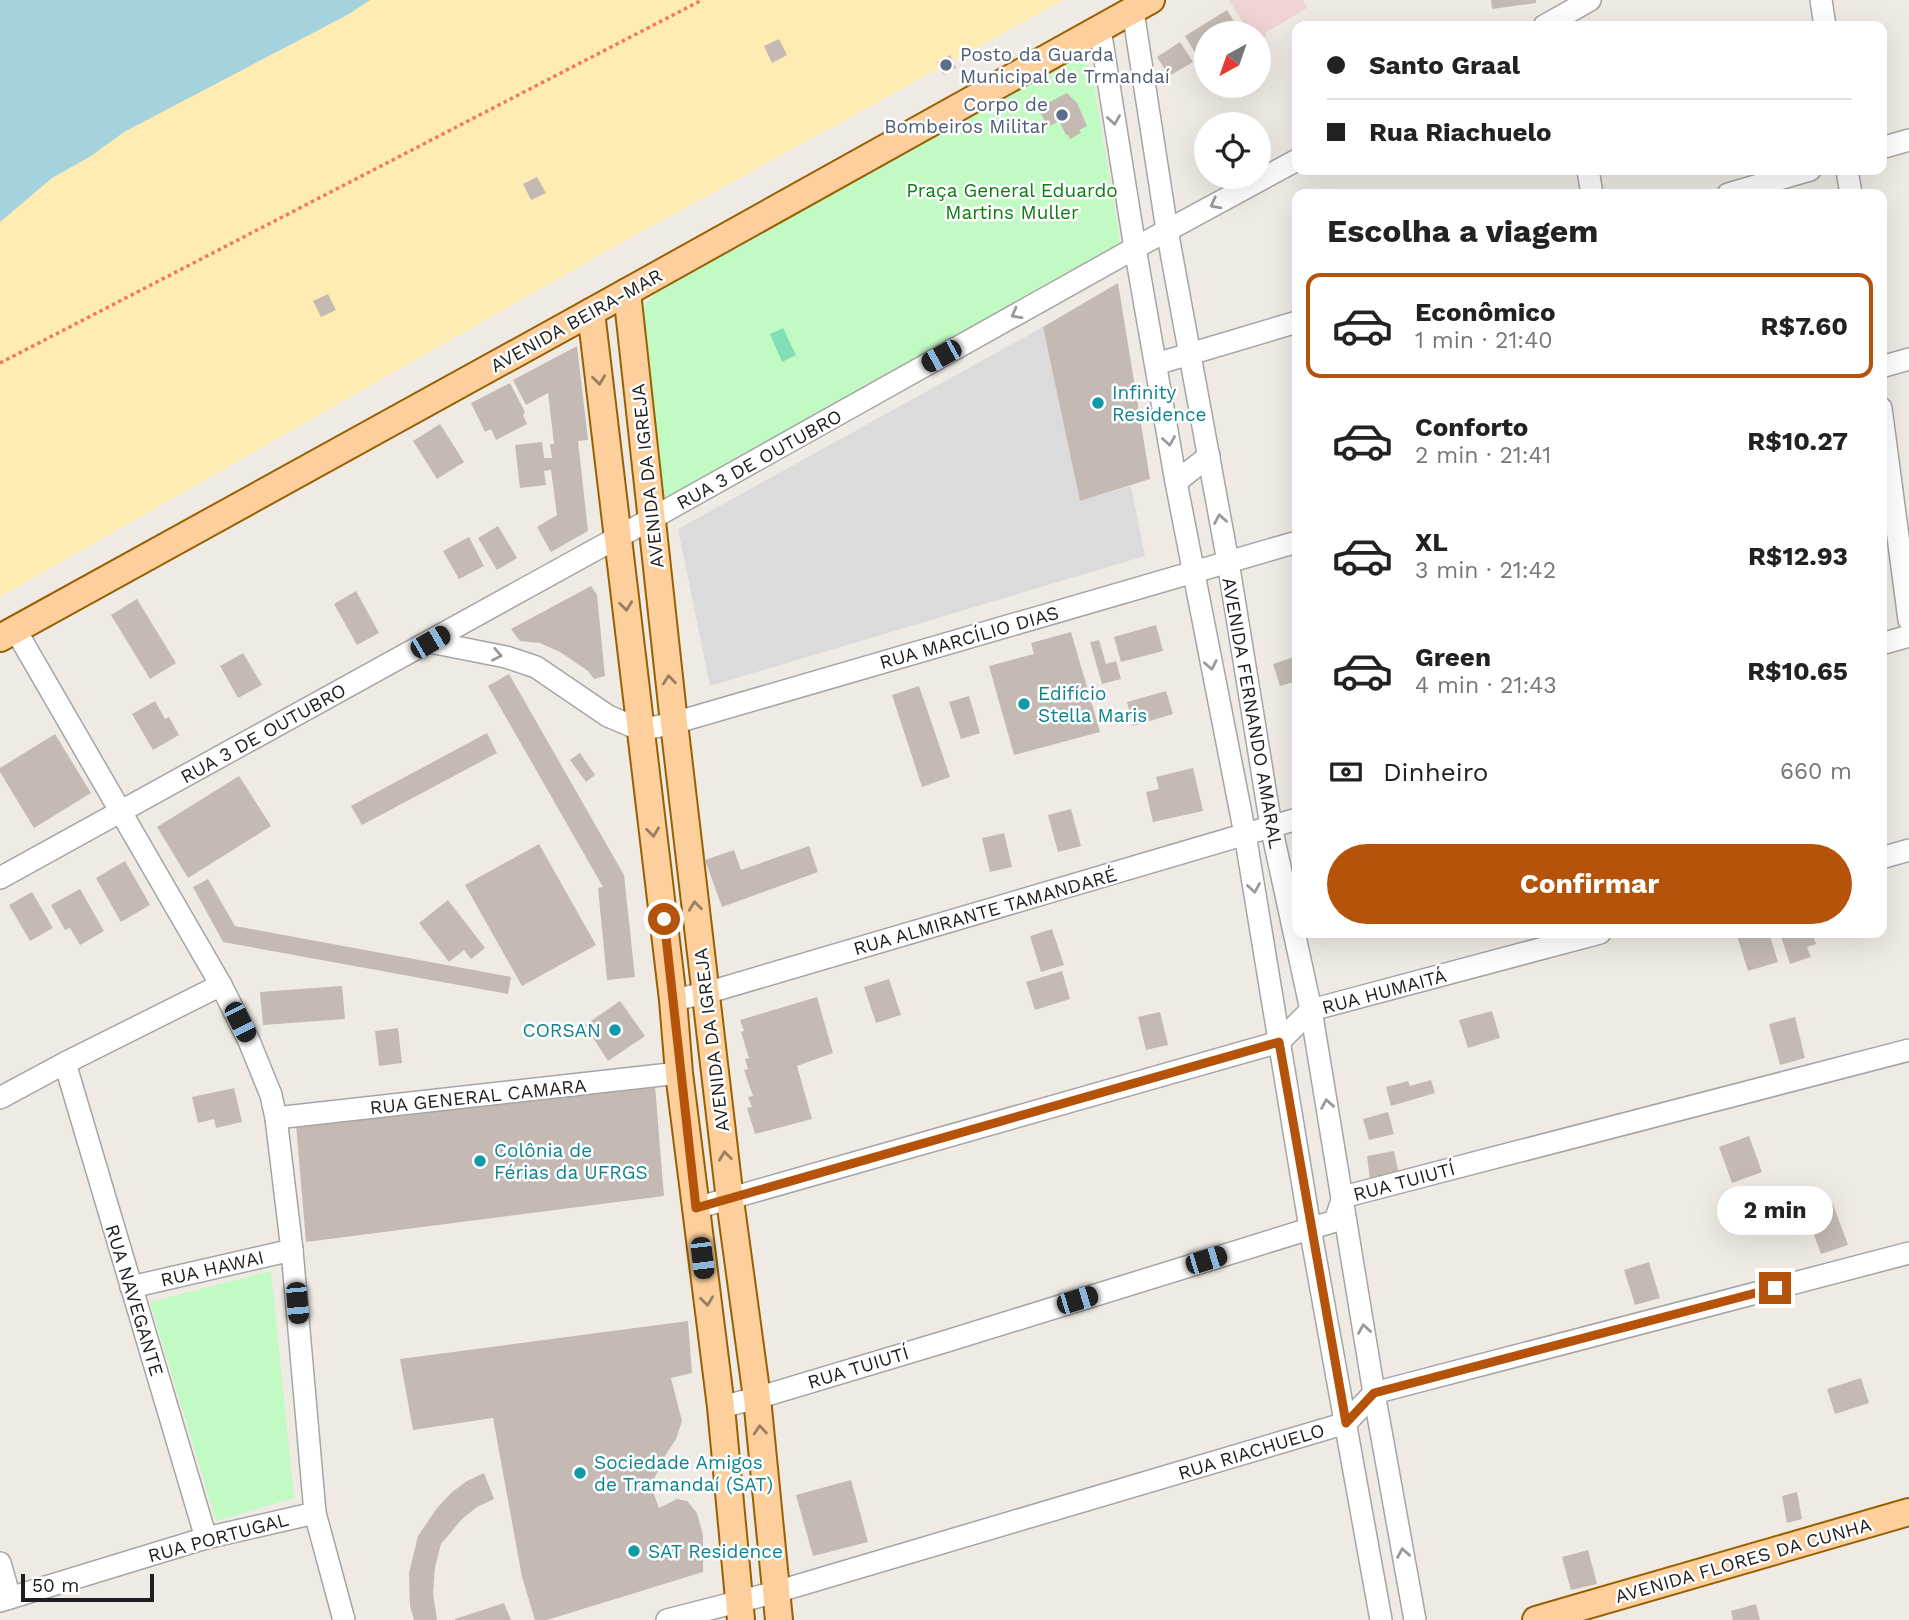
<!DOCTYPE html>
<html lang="pt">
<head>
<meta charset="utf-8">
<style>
  :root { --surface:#fff; --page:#f2f2f2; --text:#222; --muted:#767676; --line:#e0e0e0; --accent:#b45309 }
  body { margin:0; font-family:"Work Sans",sans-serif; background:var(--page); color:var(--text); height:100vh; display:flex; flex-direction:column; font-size:26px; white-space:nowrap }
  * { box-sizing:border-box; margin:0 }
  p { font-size:23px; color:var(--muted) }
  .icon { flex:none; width:38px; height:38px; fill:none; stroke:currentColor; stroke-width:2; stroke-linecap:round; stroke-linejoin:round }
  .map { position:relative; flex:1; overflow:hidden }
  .panel { position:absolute; left:1292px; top:189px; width:595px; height:749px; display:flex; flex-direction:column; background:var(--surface); border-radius:14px; box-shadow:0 7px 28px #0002 }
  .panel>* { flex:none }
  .top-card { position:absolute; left:1292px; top:21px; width:595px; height:154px; border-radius:14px; box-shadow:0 7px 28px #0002; display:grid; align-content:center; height:154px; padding:0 35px; background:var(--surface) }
  .needle { width:46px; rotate:220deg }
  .controls { position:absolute; left:1194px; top:21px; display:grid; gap:14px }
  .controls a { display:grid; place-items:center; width:77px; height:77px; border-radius:50%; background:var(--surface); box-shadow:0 7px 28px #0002; font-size:35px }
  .scale { position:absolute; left:21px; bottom:18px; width:133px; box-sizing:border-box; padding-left:7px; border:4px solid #1e1e1e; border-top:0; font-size:19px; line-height:24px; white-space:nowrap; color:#1e1e1e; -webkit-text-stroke:5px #fff; paint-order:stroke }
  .end { position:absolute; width:32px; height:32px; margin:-16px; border:9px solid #b45309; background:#fff; box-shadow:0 0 0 4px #fff }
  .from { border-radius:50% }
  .bubble { position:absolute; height:49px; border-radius:24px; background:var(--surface); box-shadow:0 7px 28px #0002; font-size:23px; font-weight:700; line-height:49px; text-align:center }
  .car { position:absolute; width:21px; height:42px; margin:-21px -10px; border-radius:9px; box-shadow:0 0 5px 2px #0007; background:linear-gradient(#222 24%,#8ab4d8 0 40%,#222 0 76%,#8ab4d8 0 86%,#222 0) }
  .top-card b { display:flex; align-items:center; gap:24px; height:66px; font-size:26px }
  .top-card b+b { border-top:2px solid var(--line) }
  .top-card i { width:18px; height:18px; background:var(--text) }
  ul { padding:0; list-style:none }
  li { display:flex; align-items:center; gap:21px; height:105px; margin:0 14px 10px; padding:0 21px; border:4px solid transparent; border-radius:14px }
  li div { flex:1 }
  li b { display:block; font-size:26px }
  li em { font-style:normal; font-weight:700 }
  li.selected { border-color:var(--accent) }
  li>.icon { width:63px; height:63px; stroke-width:1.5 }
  h2 { padding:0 35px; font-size:32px; line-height:84px }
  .pay { display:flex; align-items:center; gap:18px; height:77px; padding:0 35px; font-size:26px }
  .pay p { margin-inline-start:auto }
  .cta { display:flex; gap:14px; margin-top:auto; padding:14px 35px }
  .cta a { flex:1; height:80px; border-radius:42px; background:var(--accent); color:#fff; font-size:28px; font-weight:700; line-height:80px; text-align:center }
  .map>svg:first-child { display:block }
</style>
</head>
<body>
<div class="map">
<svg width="1909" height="1620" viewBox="0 0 1909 1620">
  <rect width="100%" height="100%" fill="#efebe4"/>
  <polygon fill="#dcdbdb" points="1043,327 1080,501 1131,486 1145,556 710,686 678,529"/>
  <polygon fill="#f0d3d3" points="1229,0 1303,0 1307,8 1265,33 1266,36 1258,40 1258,33 1249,33"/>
  <polygon fill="#ffecb2" points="370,0 1063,0 596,257 0,597 0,222 52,178 91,156 124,132 349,14"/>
  <g fill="#c1fac3">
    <polygon points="1080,57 1092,71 1121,246 661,500 642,309 654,294"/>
    <polygon points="271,1271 294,1498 216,1521 150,1302"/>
  </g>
  <polygon fill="#81dfb7" points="783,328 796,355 782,362 770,334"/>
  <polygon fill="#a4d2dd" points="0,0 370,0 349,14 124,132 91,156 52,178 0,222"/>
  <g fill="#c4bab3">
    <polygon points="1491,0 1536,0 1536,3 1492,9"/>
    <polygon points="1227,10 1239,30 1233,33 1206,33 1206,51 1197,56 1185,36"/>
    <polygon points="779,39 787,55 772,63 764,46"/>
    <polygon points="1180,42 1193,62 1169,76 1157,57"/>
    <polygon points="950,55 956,68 943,74 937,62"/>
    <polygon points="1067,93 1077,103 1087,126 1079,130 1081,133 1070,139 1068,135 1066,135 1059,121 1048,127 1038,108"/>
    <polygon points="537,177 546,193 531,200 523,184"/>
    <polygon points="1118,283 1150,479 1080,501 1043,327"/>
    <polygon points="328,294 336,310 321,317 313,301"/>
    <polygon points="577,346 588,440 578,441 588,531 551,552 537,527 557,515 551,470 544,471 546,485 520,488 515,445 542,442 544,458 552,458 550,444 554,444 548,393 526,405 513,380"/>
    <polygon points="510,383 525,412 523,415 527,424 496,440 491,429 485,432 471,403"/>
    <polygon points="440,424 464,462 437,479 413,441"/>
    <polygon points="498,526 517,558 497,570 478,538"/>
    <polygon points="469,537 484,566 459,579 443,551"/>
    <polygon points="591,586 597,595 605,676 594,679 588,671 560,652 540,643 520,641 511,629"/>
    <polygon points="356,591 379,633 357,645 334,604"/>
    <polygon points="137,599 176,663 150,679 111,615"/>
    <polygon points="1156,625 1163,651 1121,662 1114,637"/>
    <polygon points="1071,632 1100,732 1014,755 989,666 1034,654 1031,643"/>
    <polygon points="1099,640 1106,664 1116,661 1121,679 1102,684 1090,642"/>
    <polygon points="243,653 262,685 238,698 220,666"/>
    <polygon points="1297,656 1297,681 1280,686 1273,664"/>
    <polygon points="509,674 624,875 635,977 607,980 598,888 603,887 488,686"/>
    <polygon points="919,686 950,777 922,787 892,695"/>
    <polygon points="1166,691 1173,714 1133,726 1127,702"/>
    <polygon points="969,696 980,733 961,739 949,702"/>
    <polygon points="155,701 165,719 169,717 179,735 153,750 132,714"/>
    <polygon points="487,733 497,753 362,825 351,806"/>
    <polygon points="55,734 91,793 34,828 0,772 0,768"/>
    <polygon points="580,753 595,775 586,782 570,760"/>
    <polygon points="1193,768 1203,811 1153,822 1146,792 1159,789 1156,777"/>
    <polygon points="239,776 271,826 188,878 157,827"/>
    <polygon points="1071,809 1081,846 1058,852 1048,815"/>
    <polygon points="1004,833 1012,867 990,872 982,838"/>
    <polygon points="539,844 596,945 522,986 465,885"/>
    <polygon points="809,846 818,872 722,907 705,860 734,850 741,870"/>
    <polygon points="125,861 150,905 121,922 96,878"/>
    <polygon points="208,879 235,926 511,977 508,994 223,942 193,887"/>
    <polygon points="80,889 104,931 80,945 70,928 65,930 51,905"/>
    <polygon points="32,892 53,928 30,941 9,905"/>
    <polygon points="448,900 485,948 471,959 464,950 449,962 419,923"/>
    <polygon points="1052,929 1064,965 1041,972 1030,936"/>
    <polygon points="1736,933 1769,933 1778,962 1748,971"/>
    <polygon points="1780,933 1812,933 1816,944 1807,947 1811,957 1790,964"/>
    <polygon points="1062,971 1070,999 1035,1010 1026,982"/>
    <polygon points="889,979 901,1015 876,1023 864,987"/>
    <polygon points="342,986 345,1019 263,1025 260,992"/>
    <polygon points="817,997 833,1053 797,1066 812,1119 755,1134 747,1108 752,1107 748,1097 753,1096 744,1070 748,1069 745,1059 749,1058 741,1032 744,1031 740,1020"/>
    <polygon points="620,1001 645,1036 608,1061 585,1025"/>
    <polygon points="1492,1011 1500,1038 1468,1048 1459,1020"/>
    <polygon points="1160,1012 1168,1045 1146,1050 1138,1017"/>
    <polygon points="1795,1017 1805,1058 1780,1065 1769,1024"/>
    <polygon points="398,1028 402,1063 379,1066 375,1031"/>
    <polygon points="1431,1080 1435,1093 1391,1106 1386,1087 1408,1081 1410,1086"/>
    <polygon points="655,1086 664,1196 306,1242 296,1125"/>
    <polygon points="234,1088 242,1122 216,1128 214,1119 198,1123 192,1097"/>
    <polygon points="1388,1112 1394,1134 1369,1140 1363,1119"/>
    <polygon points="1749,1136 1762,1172 1732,1183 1719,1147"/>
    <polygon points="1394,1151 1399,1175 1370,1180 1367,1156"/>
    <polygon points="1833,1204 1848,1245 1821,1254 1806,1213"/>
    <polygon points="1649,1262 1660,1298 1635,1305 1624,1270"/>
    <polygon points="688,1321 692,1373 671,1378 682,1421 676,1439 663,1459 651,1486 659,1508 677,1499 687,1501 697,1513 703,1535 703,1572 547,1620 535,1620 522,1577 493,1418 413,1430 400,1359"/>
    <polygon points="1861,1378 1869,1403 1835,1414 1827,1389"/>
    <polygon points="484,1473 494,1499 477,1507 462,1519 441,1544 435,1567 433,1593 437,1620 414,1620 410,1606 409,1573 418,1536 437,1508 452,1492 467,1481"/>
    <polygon points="851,1480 868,1542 813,1556 796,1495"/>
    <polygon points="1797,1492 1802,1519 1787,1523 1782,1496"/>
    <polygon points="1588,1550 1597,1584 1571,1590 1562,1557"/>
    <polygon points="504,1603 511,1620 455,1620 455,1619"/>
    <polygon points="1756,1604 1760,1620 1733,1620 1731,1611"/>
  </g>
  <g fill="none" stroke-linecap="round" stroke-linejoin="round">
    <defs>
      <g id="minor">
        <polyline points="1821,0 1825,26"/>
        <polyline points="1133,11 1167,230 1228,562 1271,826 1311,1010 1374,1393 1415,1620"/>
        <polyline points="1544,26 1590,0"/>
        <polyline points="1100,29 1135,248 1176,482 1245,834 1310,1228 1381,1620"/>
        <polyline points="1881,148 1909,140"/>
        <polyline points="1588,170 1592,194"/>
        <polyline points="1847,170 1851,194"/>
        <polyline points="1728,194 1810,170"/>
        <polyline points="1156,364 1297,322"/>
        <polyline points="1881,367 1909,359"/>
        <polyline points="1881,408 1909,620"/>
        <polyline points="1176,482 1209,456"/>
        <polyline points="15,629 221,985 249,1041 271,1095 276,1118 292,1250 315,1513 344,1620"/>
        <polyline points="430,642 506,657 536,667 608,716 641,730 674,723 1297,542"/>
        <polyline points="1881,644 1909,636"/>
        <polyline points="1881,858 1909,850"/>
        <polyline points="0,878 651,519 1135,248 1297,160"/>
        <polyline points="673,1000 706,993 1297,819"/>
        <polyline points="65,1063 206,1538"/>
        <polyline points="0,1098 65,1063 221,985"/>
        <polyline points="276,1118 679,1073"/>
        <polyline points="696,1208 1279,1042 1311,1010 1600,933"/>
        <polyline points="131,1287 292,1250"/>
        <polyline points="721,1407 757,1398 947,1341 1335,1221 1343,1197 1909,1050"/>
        <polyline points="0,1563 10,1598"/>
        <polyline points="0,1601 206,1538 315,1513"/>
        <polyline points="667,1620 776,1592 1346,1423 1374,1393 1909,1253"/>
      </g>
      <g id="major">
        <polyline points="627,292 674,723 730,1200 757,1398 779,1620"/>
        <polyline points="591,312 673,1000 679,1073 721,1407 741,1620"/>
        <polyline points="0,638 591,312 1151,0"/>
        <polyline points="1536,1620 1909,1512"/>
      </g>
    </defs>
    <use href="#minor" stroke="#a5a5a5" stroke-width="24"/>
    <use href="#major" stroke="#986000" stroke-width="30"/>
    <polyline stroke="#fa736a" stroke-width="3.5" stroke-dasharray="3.5 3.5" stroke-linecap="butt" points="0,363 702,0"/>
    <use href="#minor" stroke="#fff" stroke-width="21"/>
    <use href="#major" stroke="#fccf9c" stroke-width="26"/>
  </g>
  <defs><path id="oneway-chevron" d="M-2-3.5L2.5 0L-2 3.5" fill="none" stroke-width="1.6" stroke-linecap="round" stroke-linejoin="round" transform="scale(1.75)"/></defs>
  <g stroke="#9a9a9a">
    <use href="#oneway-chevron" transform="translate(1114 120) rotate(81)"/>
    <use href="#oneway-chevron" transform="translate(1215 204) rotate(152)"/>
    <use href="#oneway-chevron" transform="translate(1016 314) rotate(151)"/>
    <use href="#oneway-chevron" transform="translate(1169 441) rotate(81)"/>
    <use href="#oneway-chevron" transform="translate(1220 519) rotate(-100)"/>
    <use href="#oneway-chevron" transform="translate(497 655) rotate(11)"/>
    <use href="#oneway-chevron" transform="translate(1211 665) rotate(79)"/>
    <use href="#oneway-chevron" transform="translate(1254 888) rotate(81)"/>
    <use href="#oneway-chevron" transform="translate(1327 1104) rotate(-100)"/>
    <use href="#oneway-chevron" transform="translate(1364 1329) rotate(-99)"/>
    <use href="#oneway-chevron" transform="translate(1403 1553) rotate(-100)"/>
  </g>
  <g stroke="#987f63">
    <use href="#oneway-chevron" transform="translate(599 380) rotate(83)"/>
    <use href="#oneway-chevron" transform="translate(626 606) rotate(83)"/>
    <use href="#oneway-chevron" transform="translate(669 680) rotate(-96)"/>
    <use href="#oneway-chevron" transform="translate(653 832) rotate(83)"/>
    <use href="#oneway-chevron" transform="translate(695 906) rotate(-97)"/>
    <use href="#oneway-chevron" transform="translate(725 1156) rotate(-97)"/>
    <use href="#oneway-chevron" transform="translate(707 1301) rotate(83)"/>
    <use href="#oneway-chevron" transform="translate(760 1430) rotate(-95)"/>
  </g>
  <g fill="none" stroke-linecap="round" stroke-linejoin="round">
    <polyline stroke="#b45309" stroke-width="9" points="664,919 696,1208 1279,1042 1346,1423 1374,1393 1775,1288"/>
  </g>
  <g fill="#5c6f8a" stroke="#fff" stroke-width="2.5">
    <circle cx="946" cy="65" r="7"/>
    <circle cx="1062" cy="115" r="7"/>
  </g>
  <g fill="#0f9aa8" stroke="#fff" stroke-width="2.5">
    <circle cx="1098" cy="403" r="7"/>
    <circle cx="1024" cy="704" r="7"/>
    <circle cx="615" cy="1030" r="7"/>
    <circle cx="480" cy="1161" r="7"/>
    <circle cx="580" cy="1473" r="7"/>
    <circle cx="634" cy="1551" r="7"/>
  </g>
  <g text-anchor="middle" stroke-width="5" stroke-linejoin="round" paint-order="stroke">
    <g font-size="19" fill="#4e5e75" stroke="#fff" text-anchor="start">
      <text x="960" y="61">Posto da Guarda<tspan x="960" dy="22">Municipal de Trmandaí</tspan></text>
      <text x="1048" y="111" text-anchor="end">Corpo de<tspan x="1048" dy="22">Bombeiros Militar</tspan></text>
    </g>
    <g font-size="19" fill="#0b7d10" stroke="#fff">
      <text x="1012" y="197">Praça General Eduardo<tspan x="1012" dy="22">Martins Muller</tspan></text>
    </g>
    <g font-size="19" fill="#1e1e1e" stroke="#fff">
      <text transform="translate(576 320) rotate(-29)" y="7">AVENIDA BEIRA-MAR</text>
      <text transform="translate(759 459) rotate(-29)" y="7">RUA 3 DE OUTUBRO</text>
      <text transform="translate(647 476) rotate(-96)" y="7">AVENIDA DA IGREJA</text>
      <text transform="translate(969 637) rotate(-16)" y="7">RUA MARCÍLIO DIAS</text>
      <text transform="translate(1253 713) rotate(80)" y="7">AVENIDA FERNANDO AMARAL</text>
      <text transform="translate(263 733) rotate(-29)" y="7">RUA 3 DE OUTUBRO</text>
      <text transform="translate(985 911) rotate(-16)" y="7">RUA ALMIRANTE TAMANDARÉ</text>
      <text transform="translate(1384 991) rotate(-15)" y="7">RUA HUMAITÁ</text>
      <text transform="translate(711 1040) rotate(-97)" y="7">AVENIDA DA IGREJA</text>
      <text transform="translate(478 1096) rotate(-6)" y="7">RUA GENERAL CAMARA</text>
      <text transform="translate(1404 1181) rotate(-15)" y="7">RUA TUIUTÍ</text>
      <text transform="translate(212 1268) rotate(-13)" y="7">RUA HAWAI</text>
      <text transform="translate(135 1300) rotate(73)" y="7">RUA NAVEGANTE</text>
      <text transform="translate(858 1367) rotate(-17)" y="7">RUA TUIUTÍ</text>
      <text transform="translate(1251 1451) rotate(-17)" y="7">RUA RIACHUELO</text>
      <text transform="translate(218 1537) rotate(-15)" y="7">RUA PORTUGAL</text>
      <text transform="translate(1743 1560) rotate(-16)" y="7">AVENIDA FLORES DA CUNHA</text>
    </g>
    <g font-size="19" fill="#0d838f" stroke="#fff" text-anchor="start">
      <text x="1112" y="399">Infinity<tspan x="1112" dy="22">Residence</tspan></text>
      <text x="1038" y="700">Edifício<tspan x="1038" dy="22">Stella Maris</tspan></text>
      <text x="601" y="1037" text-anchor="end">CORSAN</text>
      <text x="494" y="1157">Colônia de<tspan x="494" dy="22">Férias da UFRGS</tspan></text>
      <text x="594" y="1469">Sociedade Amigos<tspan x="594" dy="22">de Tramandaí (SAT)</tspan></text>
      <text x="648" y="1558">SAT Residence</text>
    </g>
  </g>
</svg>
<div class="controls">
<a><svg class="needle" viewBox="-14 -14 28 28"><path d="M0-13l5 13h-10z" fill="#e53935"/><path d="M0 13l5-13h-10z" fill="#767676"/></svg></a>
<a><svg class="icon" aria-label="locate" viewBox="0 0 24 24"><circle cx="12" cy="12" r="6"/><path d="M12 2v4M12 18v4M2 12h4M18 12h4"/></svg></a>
</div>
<div class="scale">50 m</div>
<i class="end from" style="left:664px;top:919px"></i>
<i class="end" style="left:1775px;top:1288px"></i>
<div class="bubble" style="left:1717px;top:1186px;width:116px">2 min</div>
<i class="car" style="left:941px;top:356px;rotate:241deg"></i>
<i class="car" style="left:430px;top:642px;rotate:60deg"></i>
<i class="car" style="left:240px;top:1022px;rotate:153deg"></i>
<i class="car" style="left:702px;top:1258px;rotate:173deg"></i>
<i class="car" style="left:1206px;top:1260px;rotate:73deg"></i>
<i class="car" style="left:1077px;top:1300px;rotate:73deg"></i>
<i class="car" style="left:297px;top:1303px;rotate:175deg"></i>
<div class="top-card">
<b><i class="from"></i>Santo Graal</b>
<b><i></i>Rua Riachuelo</b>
</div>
<section class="panel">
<h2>Escolha a viagem</h2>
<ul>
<li class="selected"><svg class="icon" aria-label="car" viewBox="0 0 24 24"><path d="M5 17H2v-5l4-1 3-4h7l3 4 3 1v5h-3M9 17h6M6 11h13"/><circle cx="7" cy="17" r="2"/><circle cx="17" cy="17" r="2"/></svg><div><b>Econômico</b><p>1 min · 21:40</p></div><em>R$7.60</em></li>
<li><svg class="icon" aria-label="car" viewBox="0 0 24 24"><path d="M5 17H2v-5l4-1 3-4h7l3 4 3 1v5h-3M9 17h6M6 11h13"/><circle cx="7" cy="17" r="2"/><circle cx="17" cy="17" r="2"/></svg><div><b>Conforto</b><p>2 min · 21:41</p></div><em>R$10.27</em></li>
<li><svg class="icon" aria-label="car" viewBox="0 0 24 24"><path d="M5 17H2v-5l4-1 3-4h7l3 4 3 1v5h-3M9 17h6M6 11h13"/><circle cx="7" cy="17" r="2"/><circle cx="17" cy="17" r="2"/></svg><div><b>XL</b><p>3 min · 21:42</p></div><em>R$12.93</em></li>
<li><svg class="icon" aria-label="car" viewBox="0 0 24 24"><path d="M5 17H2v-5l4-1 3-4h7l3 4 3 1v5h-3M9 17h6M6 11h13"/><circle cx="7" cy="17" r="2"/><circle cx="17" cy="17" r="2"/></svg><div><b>Green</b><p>4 min · 21:43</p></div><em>R$10.65</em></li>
</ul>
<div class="pay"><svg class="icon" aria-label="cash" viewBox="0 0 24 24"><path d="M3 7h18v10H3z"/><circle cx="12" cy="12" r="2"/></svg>Dinheiro<p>660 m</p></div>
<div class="cta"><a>Confirmar</a></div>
</section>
</div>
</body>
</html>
